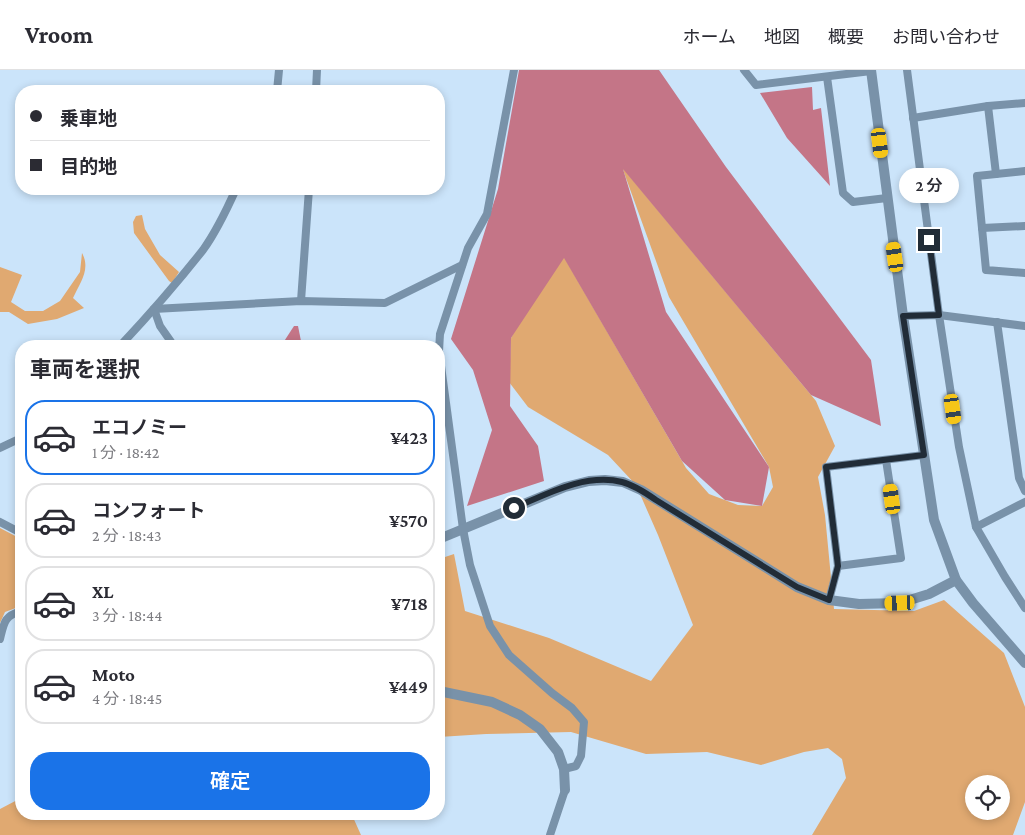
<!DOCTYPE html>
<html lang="ja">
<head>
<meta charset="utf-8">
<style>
  :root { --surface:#fff; --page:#f2f2f3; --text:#2b2b33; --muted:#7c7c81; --line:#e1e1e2; --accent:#1a73e8 }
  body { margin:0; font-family:"Crimson Pro","Noto Sans JP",serif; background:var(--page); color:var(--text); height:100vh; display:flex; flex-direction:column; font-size:19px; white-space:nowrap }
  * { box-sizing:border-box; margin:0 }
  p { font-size:16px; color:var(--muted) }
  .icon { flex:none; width:28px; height:28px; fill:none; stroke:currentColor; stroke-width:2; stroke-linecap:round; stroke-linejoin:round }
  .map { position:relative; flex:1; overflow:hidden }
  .side { position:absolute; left:15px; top:270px; width:430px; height:480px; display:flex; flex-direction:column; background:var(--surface); border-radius:20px; box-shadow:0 2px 8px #0003 }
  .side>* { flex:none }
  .hud { position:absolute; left:15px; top:15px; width:430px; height:110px; border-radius:20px; box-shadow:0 2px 8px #0003; display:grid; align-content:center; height:110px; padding:0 15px; background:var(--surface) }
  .buttons { position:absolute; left:965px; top:705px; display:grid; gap:10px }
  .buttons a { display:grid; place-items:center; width:45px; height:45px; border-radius:50%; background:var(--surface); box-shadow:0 2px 8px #0003; font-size:25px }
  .end { position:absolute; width:22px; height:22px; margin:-11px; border:6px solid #212c37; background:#fff; box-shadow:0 0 0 2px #fff }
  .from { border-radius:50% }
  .bubble { position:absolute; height:35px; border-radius:18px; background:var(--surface); box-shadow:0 2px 8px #0003; font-size:16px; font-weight:600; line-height:35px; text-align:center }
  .car { position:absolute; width:15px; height:30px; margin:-15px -8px; border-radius:6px; box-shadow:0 0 4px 1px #0007; background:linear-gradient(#f5c518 24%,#345 0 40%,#f5c518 0 76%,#345 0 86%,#f5c518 0) }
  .hud b { display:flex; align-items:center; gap:18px; height:48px; font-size:19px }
  .hud b+b { border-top:1px solid var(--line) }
  .hud i { width:12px; height:12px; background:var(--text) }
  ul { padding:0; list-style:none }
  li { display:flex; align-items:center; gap:15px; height:75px; margin:0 10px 8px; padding:0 5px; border:2px solid var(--line); border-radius:20px }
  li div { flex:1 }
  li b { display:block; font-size:19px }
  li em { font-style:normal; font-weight:600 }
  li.selected { border-color:var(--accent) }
  li>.icon { width:45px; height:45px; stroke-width:1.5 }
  h2 { padding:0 15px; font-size:22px; line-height:60px }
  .cta { display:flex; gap:10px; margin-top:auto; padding:10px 15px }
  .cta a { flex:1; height:58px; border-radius:20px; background:var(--accent); color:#fff; font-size:20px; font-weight:600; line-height:58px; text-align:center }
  header { display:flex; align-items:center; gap:30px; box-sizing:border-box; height:70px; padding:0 25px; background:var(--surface); border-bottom:1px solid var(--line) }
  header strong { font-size:24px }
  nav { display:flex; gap:28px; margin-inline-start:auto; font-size:18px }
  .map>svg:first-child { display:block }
</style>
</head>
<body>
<header>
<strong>Vroom</strong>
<nav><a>ホーム</a><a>地図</a><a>概要</a><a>お問い合わせ</a></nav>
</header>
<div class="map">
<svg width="1025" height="765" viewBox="0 0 1025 765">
  <rect width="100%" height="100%" fill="#cbe4fa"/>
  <g fill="#e0a971" fill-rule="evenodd">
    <path d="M622,97L816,331L835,376L818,407L825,445L834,539L914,541L944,530L1004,583L1025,637V732L1013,765H812L846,708L842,689L828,678L804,682L761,695L707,682L646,684L571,662L486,664L439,667V489L454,484L465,541L549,568L651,611L693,555L658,465L636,415L608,385L528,337L509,312L511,268L528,234L564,187L686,398L709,424L738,435L762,436L773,417L769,397L669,227ZM974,714H1001V741H974Z"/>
    <polygon points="142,145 145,159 160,185 179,202 172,213 169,211 134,163 133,152 136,146"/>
    <path d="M82,183C91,199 80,213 73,228L84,238L57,249L28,254L9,242H0V197L22,205L11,232L25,241H43L60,231L80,202Z"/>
    <polygon points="0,458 21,469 21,536 5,542 0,553"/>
    <polygon points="21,728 21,744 350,744 352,745 361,765 0,765 0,739"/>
  </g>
  <g fill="#c47587">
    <polygon points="519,0 659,0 726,97 871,290 881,356 811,325 623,99 666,242 769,397 762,436 725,430 682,391 564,188 511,268 510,336 538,376 544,411 467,436 492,360 473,300 451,269 498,119"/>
    <polygon points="812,17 813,40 821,38 830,116 787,68 760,23"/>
    <polygon points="294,256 298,256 302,276 281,276"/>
  </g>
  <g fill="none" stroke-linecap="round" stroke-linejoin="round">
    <g stroke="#7992a9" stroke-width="8">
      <polyline points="514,0 487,144 468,178 440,264 439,281 463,459 470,495 490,556 509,585 552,623 572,638 584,652 581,686 576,696 564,699"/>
      <polyline points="744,0 756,15 871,1"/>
      <polyline points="907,0 939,245 959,377 976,457 1005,507 1025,538"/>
      <polyline points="827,7 843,123 853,132 887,128"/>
      <polyline points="277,21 279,0"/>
      <polyline points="316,21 317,0"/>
      <polyline points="988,36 996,104"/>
      <polyline points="913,48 988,36 1025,33"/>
      <polyline points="1025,101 977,106 986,200 1025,203"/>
      <polyline points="982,158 1025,156"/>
      <polyline points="301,231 309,119"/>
      <polyline points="903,246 939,245 1025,256"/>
      <polyline points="997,252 1019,408 1025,421"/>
      <path d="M120,276C149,245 177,213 203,180C216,162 227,139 236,119"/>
      <polyline points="174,276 160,256 154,239 301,231 385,233 462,195"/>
      <polyline points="0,378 21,368"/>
      <polyline points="0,452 21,463"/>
      <polyline points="976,457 1025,432"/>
      <polyline points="838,496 901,488 886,390"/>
      <polyline points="829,530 838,496 826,397 924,385"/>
      <path d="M0,569C4,553 4,546 21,541"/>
      <polyline points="550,765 565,720"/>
    </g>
    <g stroke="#7992a9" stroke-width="10">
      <polyline points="871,0 903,246 934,450 956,510 973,533 1025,593"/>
      <polyline points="439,469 565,417 589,411 605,410 623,412 641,420 797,517 829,530 859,534 900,533 929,524 956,510"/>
      <polyline points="439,621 492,632 520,645 540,659 558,682 564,699 565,720"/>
    </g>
  </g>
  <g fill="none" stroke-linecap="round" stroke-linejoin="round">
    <path stroke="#212c37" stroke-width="6" d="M514,438C547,424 585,403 622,412C634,415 646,423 656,430L797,517L829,530L838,496L826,397L924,385L903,246L939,245L929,170"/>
  </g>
</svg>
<div class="buttons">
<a><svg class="icon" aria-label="locate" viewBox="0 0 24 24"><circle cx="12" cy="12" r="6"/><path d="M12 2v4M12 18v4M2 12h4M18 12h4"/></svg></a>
</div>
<i class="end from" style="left:514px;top:438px"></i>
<i class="end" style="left:929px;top:170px"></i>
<div class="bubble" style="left:899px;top:98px;width:60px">2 分</div>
<i class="car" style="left:880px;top:73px;rotate:173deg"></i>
<i class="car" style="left:895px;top:187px;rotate:352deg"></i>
<i class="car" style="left:953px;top:339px;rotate:172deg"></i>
<i class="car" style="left:892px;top:429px;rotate:352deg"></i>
<i class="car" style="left:900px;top:533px;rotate:268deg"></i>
<div class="hud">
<b><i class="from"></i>乗車地</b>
<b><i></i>目的地</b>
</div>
<section class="side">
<h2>車両を選択</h2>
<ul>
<li class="selected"><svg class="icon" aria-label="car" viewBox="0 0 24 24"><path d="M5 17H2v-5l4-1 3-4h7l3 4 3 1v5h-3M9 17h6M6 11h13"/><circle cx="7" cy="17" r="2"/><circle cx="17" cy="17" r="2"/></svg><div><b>エコノミー</b><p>1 分 · 18:42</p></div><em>¥423</em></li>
<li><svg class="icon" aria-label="car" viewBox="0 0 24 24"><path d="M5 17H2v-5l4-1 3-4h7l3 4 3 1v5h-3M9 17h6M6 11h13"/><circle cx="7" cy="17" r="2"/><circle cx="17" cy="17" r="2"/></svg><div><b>コンフォート</b><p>2 分 · 18:43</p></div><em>¥570</em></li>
<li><svg class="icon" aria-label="car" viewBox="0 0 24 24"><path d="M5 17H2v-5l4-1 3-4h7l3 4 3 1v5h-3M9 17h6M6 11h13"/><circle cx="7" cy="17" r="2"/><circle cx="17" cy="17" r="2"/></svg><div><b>XL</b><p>3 分 · 18:44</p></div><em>¥718</em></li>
<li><svg class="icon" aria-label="car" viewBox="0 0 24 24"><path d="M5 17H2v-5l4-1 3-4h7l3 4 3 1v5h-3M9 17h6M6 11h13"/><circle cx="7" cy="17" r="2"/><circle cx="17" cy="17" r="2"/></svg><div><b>Moto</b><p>4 分 · 18:45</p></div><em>¥449</em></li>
</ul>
<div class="cta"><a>確定</a></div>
</section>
</div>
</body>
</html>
